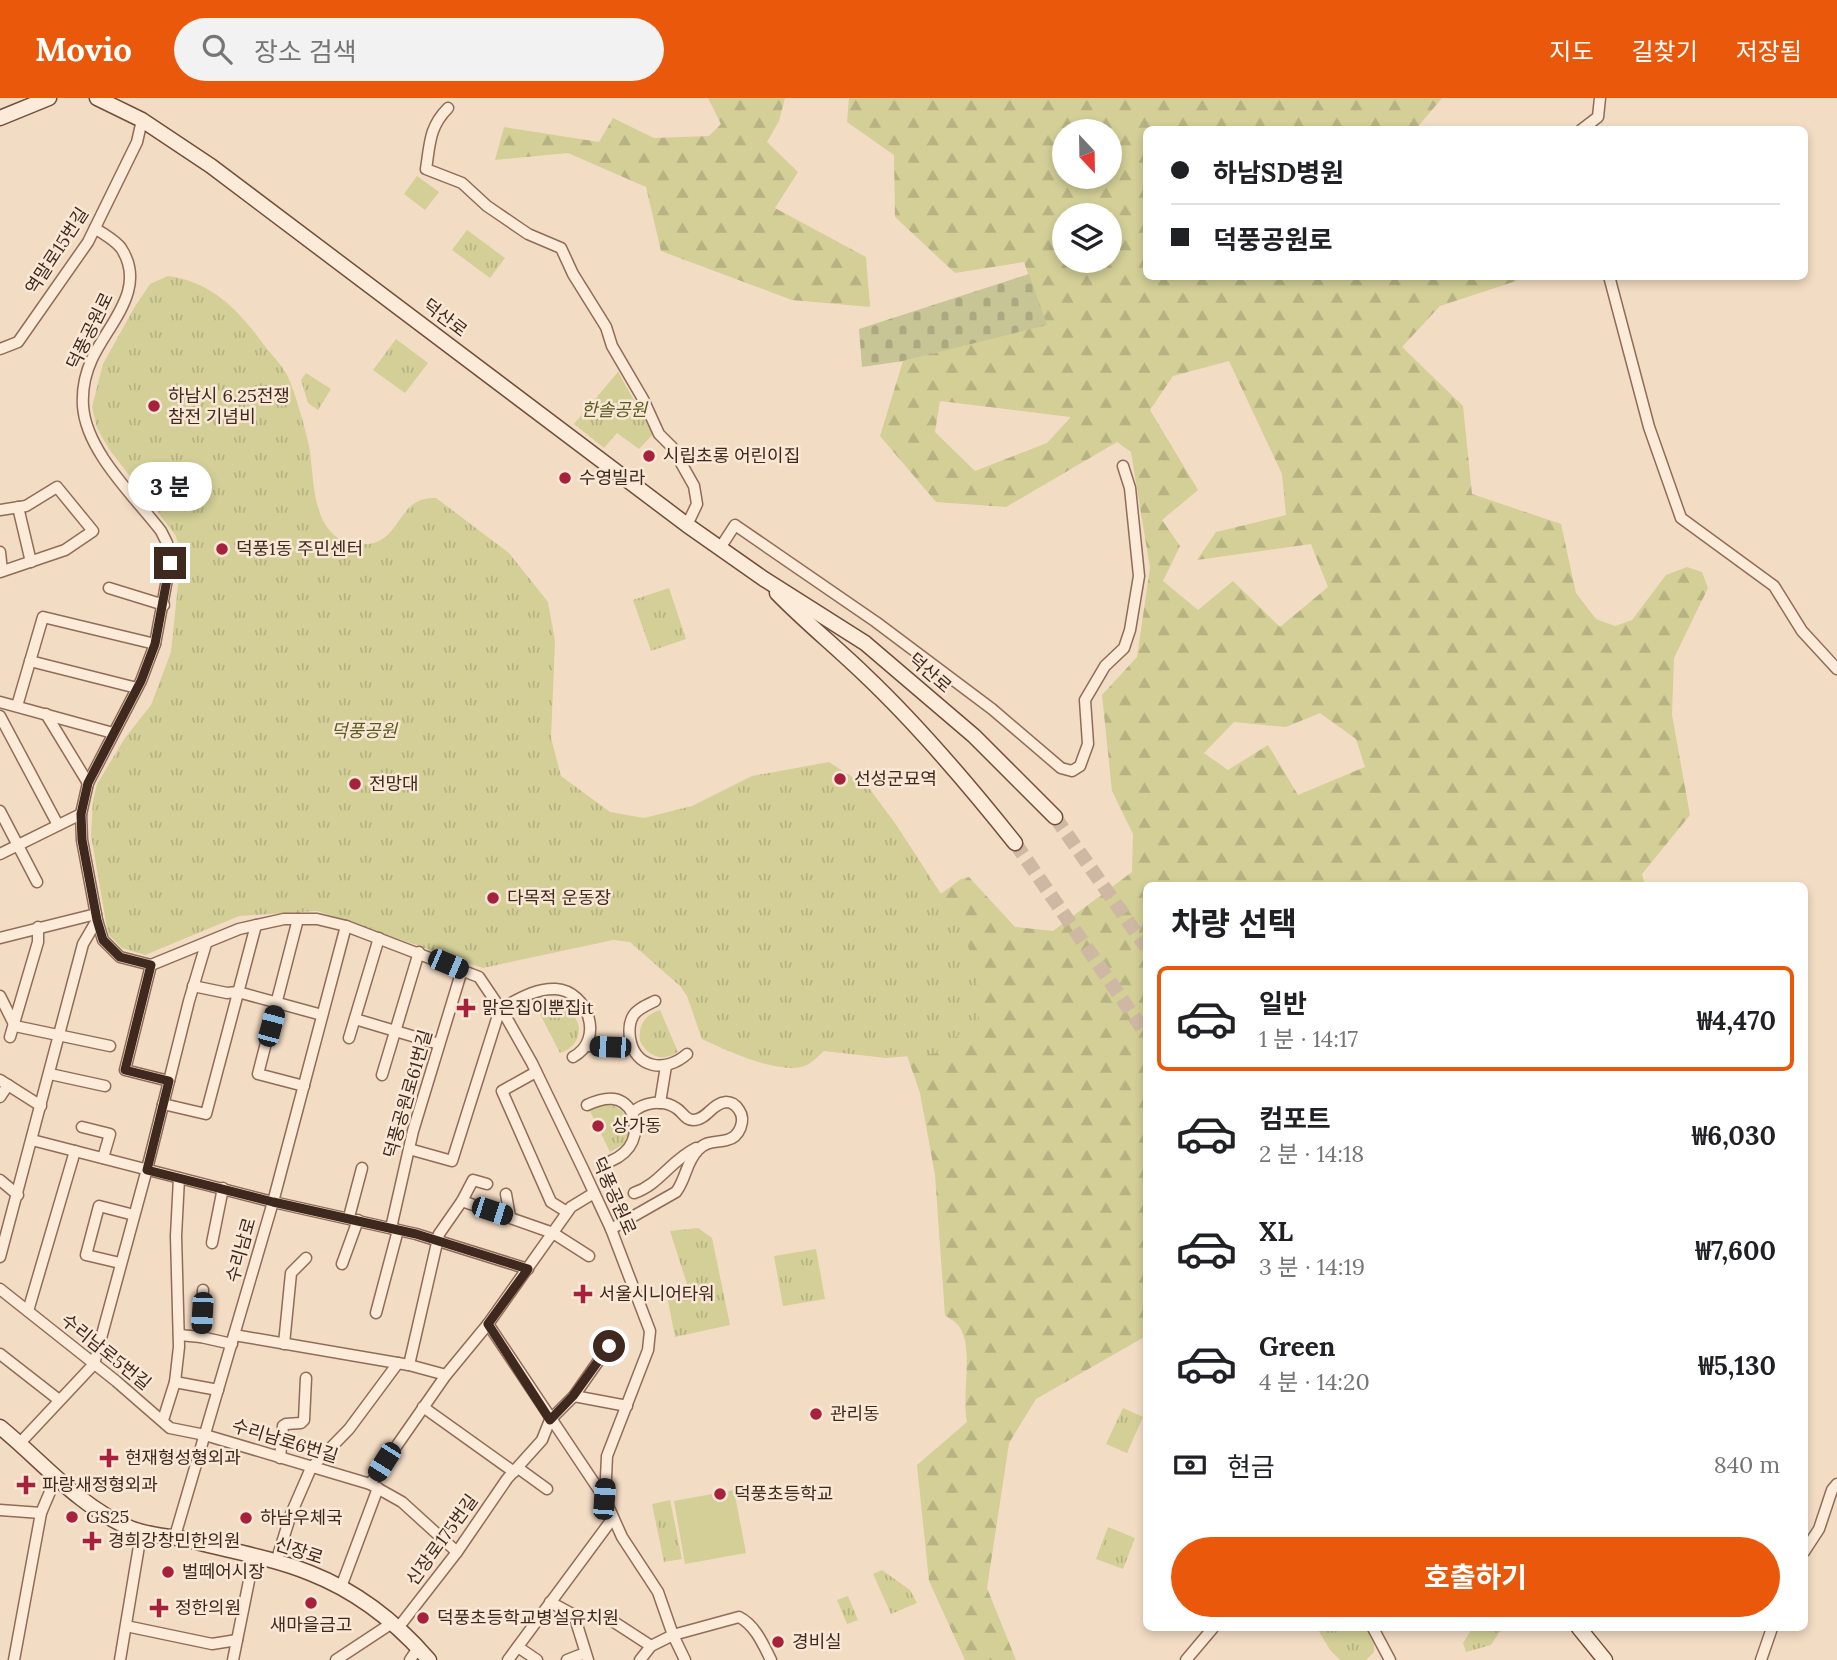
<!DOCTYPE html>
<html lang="ko">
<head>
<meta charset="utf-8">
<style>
  :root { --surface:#fff; --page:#f2f2f2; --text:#202124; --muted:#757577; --line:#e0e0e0; --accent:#ea580c }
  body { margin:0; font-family:Lora,"Noto Sans KR",serif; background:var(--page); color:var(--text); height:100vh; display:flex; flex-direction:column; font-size:26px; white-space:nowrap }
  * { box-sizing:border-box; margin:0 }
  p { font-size:23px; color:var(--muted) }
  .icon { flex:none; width:38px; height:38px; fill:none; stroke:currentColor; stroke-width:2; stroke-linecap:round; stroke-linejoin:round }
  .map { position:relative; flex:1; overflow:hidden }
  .drawer { position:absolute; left:1143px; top:784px; width:665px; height:749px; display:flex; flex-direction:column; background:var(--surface); border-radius:10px; box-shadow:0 4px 10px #0003 }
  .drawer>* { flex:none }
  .banner { position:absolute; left:1143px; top:28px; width:665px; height:154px; border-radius:10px; box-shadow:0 4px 10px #0003; display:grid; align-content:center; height:154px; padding:0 28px; background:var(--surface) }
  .needle { width:46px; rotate:158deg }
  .buttons { position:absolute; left:1052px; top:21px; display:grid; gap:14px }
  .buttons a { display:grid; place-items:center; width:70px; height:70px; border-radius:50%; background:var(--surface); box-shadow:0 4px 10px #0003; font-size:35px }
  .end { position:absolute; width:32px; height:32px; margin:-16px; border:9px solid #3f281e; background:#fff; box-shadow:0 0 0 4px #fff }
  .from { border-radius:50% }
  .bubble { position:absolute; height:49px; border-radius:24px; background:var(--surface); box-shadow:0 4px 10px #0003; font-size:23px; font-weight:700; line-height:49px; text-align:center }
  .car { position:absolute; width:21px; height:42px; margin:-21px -10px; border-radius:9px; box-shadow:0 0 5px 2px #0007; background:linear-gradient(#222 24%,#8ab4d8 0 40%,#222 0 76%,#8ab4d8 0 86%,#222 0) }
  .banner b { display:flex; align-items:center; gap:24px; height:66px; font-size:26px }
  .banner b+b { border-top:2px solid var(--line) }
  .banner i { width:18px; height:18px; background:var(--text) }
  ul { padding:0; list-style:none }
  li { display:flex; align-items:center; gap:21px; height:105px; margin:0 14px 10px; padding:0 14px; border:4px solid transparent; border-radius:10px }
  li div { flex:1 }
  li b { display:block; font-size:26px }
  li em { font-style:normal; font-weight:700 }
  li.active { border-color:var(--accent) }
  li>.icon { width:63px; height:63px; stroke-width:1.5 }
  h2 { padding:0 28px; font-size:32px; line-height:84px }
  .pay { display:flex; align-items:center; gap:18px; height:77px; padding:0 28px; font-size:26px }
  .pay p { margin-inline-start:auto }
  .button { display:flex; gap:14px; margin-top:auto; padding:14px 28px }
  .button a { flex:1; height:80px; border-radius:42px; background:var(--accent); color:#fff; font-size:28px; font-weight:700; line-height:80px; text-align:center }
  header { display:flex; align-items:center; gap:42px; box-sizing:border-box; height:98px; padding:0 35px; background:var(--accent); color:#fff }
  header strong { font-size:33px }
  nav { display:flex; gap:38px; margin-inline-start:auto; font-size:24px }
  .search { width:490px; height:63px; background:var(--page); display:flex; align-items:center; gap:18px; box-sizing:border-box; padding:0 24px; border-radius:38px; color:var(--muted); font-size:26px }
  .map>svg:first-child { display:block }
</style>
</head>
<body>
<header>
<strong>Movio</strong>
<div class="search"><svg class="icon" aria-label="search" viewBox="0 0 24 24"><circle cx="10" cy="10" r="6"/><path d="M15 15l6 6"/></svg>장소 검색</div>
<nav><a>지도</a><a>길찾기</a><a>저장됨</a></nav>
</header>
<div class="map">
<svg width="1837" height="1562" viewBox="0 0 1837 1562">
  <defs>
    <pattern id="forest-firs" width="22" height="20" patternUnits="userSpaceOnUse" patternTransform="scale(1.75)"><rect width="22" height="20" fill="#d3cf97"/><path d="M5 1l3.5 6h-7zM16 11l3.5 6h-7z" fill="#b6b282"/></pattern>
    <pattern id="cemetery-stones" width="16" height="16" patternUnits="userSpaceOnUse" patternTransform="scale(1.75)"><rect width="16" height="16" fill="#c7c496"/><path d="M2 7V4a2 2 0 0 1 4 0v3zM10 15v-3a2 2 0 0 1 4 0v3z" fill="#aca881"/></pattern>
    <pattern id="park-tufts" width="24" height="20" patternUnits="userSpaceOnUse" patternTransform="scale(1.75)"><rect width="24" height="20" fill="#d3cf97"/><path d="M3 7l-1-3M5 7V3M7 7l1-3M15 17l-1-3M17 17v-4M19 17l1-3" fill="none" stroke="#b6b282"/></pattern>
  </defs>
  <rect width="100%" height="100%" fill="#f3dcc4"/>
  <g fill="#d3cf97">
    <polygon points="417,78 439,94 425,112 404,96"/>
    <polygon points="734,1392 746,1455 685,1466 674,1403"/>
  </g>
  <g fill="url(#forest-firs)" fill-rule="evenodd">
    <polygon points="708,0 785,0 779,23 767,44 798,74 775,110 866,159 870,209 792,202 661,153 646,89 568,55 495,62 504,29 599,44 613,20 654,40 709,38 721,26"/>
    <path d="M849,0H1442L1416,31L1146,32V178L1516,179V183L1440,208L1402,249L1463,308L1472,396L1561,426L1576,495L1596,521L1615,528L1632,522L1666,477L1687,469L1702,474L1708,490L1674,560L1672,617L1690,717L1642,776L1645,787L1146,788V1238L1036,1301L1009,1345L987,1490L1016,1562H965L929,1483L917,1367L967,1324C961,1297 975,1248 958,1227C955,1223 948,1220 945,1217L935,1077L920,995L902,943L186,472L308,434L541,591L556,685L584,714L930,804L961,781L969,779L1015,829L1053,833L1132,774L1133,736L1112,693L1102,597L1137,559L1150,470L1131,354L1117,344L1006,409L936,404L880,338L903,263L1046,226L1024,164L955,175L895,119L894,57L847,24ZM1064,33H1110V79H1064ZM1064,117H1110V163H1064ZM1229,263L1282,376L1286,417L1216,434L1197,462L1311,446L1328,489L1280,529L1233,483L1198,512L1163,483L1180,448L1162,422L1198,392L1150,312L1173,278ZM940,303L1070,319V320L1047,345L975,373L935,334ZM1320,615L1356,641L1365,669L1298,697L1268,647L1228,672L1204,655L1234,624L1286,629Z"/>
  </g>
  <polygon fill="url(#cemetery-stones)" points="1029,176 1047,227 903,263 862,269 859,231"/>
  <g fill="url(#park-tufts)">
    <polygon points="467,132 505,160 490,180 452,152"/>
    <path d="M168,178C214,184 241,215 267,251C274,259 282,268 287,277C294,290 306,333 309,348C315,381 310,426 344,444C349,446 355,446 360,446C402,450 395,397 436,400L509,455L548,504L555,543L551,640L561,678L610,714L644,720L692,708L752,678L829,664L869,690L897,728L954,816L977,870L979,921L934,956L886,960L824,953C819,957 813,964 807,967C782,979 726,952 702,941L687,898L680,888L630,844L613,842L483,870L317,813L239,818L145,857L122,850L108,836L91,737L93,703L97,686L125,640L151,607L171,554L181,459L176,438L109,351L97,330L92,309L103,266L134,210L150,186Z"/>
    <polygon points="396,241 428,265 405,295 373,272"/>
    <polygon points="618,274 653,336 639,351 617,335 604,350 574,326"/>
    <polygon points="306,275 331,291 318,312 308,305 301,282"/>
    <polygon points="669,490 686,541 651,553 633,502"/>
    <path d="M553,908C583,910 589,945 560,955L539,914Z"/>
    <path d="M660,912L678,954C663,964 648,959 640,943C638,927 645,917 660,912Z"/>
    <path d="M604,1006C620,1007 628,1016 630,1031L624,1046L610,1054L590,1013Z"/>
    <polygon points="698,1130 712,1140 730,1227 675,1239 667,1198 688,1189 670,1133"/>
    <polygon points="816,1151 825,1201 783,1208 774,1158"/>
    <polygon points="1123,1310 1143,1319 1127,1355 1106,1346"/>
    <polygon points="670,1402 682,1461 664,1464 652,1406"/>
    <polygon points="1108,1429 1135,1440 1123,1471 1096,1461"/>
    <polygon points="882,1472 910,1492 917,1505 891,1516 873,1476"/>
    <polygon points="848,1498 858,1522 847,1526 837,1502"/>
    <polygon points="1317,1530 1367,1530 1374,1546 1374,1554 1366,1562 1340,1562 1330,1552"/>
    <polygon points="1470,1530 1502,1530 1491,1547 1466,1554 1463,1545 1470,1534"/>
  </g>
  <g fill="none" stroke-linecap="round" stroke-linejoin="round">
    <g stroke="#cfb8a3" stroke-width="14" stroke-dasharray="14 7" stroke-linecap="butt">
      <polyline points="1055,719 1146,849"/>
      <polyline points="1015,745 1146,936"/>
    </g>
    <defs>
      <g id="street">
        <path d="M448,10C429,29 430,46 426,71L462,85L487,108L528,136L561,150L573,176L606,229L612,248L643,301L659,336L672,349L694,388L697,406L687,427"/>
        <polyline points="1581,32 1598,19 1600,0"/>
        <path d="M95,130C103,136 115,142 121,150C148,191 108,226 92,261C85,276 82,292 83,308C86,353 134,398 161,433L167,445L170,465L155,546L141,583L88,685L81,716L82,742L97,822L103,842L120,859L151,867L239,831L284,821H317L346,828L479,879L506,919L532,965L584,1073L611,1131L650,1233L648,1252L607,1358L605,1401L622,1439L658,1494L673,1537L685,1562"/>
        <polyline points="1609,178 1649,329 1681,420 1774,488 1802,533 1837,571"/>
        <polyline points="0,251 18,244 88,144 137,44 142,22"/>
        <polyline points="18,409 31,464"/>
        <polyline points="0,412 26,408 57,389 93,433 65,452 0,474"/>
        <polyline points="720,450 735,427 876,524 992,611 1061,670 1072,673 1080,668 1088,646 1085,602 1105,568 1124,550 1130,532 1139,478 1130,390 1123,368"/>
        <polyline points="0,454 2,473"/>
        <polyline points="109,490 164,507"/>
        <polyline points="30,563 137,590"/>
        <polyline points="0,604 113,635"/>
        <polyline points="17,608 43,519 155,546"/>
        <polyline points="46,616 88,685"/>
        <polyline points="0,618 58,727"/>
        <polyline points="0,713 37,784"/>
        <polyline points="0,756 81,716"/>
        <polyline points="298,821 258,976 304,988"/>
        <polyline points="0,840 96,816"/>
        <polyline points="151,867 125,972 169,983"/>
        <polyline points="193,888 227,895 238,894 322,917"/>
        <polyline points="0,898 15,928"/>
        <path d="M655,903C647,907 637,911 633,918C629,925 629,933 630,940C635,971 666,975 687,956"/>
        <polyline points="355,921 439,946"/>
        <polyline points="15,928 110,948"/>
        <polyline points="10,939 38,844 38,829"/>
        <polyline points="349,940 379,840"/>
        <polyline points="587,948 632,950"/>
        <polyline points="536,974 502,993 551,1104 567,1114"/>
        <polyline points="50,976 105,988"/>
        <polyline points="382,977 419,854"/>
        <polyline points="0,982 41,1008"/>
        <polyline points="0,999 8,987"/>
        <polyline points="660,1005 666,968"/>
        <polyline points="163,1006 206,1016 256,827"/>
        <path d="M587,1007C604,999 622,996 632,1015C643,1004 663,1001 676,1010C683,1014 685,1022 693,1022C707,1022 712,1005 726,1004C731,1004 736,1007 739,1012C746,1022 740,1039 727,1042C716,1045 707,1042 698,1052C686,1064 686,1081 676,1094L611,1131"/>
        <polyline points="82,1029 110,1036 103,1060"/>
        <polyline points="32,1042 273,1104 416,1136 528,1171"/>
        <path d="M409,1051L452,1063L500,911C517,902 535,890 556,891C588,893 605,942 573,959"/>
        <path d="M611,1063C632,1054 640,1036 632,1015"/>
        <polyline points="0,1082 18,1097"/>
        <path d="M634,1095C660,1086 670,1063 696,1050"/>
        <polyline points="506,1096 510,1119"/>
        <polyline points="462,1103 553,1135 589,1158"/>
        <polyline points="349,1119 362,1070"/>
        <polyline points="391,1130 413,1033 462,872"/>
        <polyline points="212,1145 223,1090"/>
        <polyline points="0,1159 83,846 97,822"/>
        <polyline points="120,1165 86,1157 99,1108 134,1117"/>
        <polyline points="342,1166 358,1122"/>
        <polyline points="0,1191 116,1283 170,1330 205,1337 370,1386 402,1404 457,1454"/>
        <polyline points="28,1213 75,1053"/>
        <polyline points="376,1215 398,1132"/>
        <polyline points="488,1226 605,1401"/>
        <polyline points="179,1237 201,1239 232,1246"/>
        <polyline points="234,1237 409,1267 446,1277"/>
        <polyline points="201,1239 203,1192"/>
        <polyline points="284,1246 291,1175 306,1160"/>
        <polyline points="609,1248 574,1298 627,1308"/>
        <polyline points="0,1256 59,1302"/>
        <polyline points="409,1267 439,1136 462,1103 473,1082 487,1086"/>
        <polyline points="175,1284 218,1292"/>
        <polyline points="423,1309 514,1374"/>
        <polyline points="163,1322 175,1284 179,1249 176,1138 179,1080"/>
        <polyline points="19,1346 94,1266 147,1071 189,903 206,846"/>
        <polyline points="280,1360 283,1328 286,1326 301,1325 304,1322 306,1280"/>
        <polyline points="518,1370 547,1391"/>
        <polyline points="370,1386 446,1277 488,1226 571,1109 594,1095"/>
        <polyline points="0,1412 41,1415"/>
        <polyline points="175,1438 273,1104 346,828"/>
        <polyline points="1804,1454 1819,1431 1832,1392 1837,1386"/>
        <polyline points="276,1464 291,1416 311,1370 349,1331 398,1265"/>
        <polyline points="341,1489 378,1390"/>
        <polyline points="550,1504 574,1517 588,1562"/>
        <polyline points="614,1524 651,1548"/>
        <polyline points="126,1528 212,1546 237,1542"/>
        <polyline points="398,1530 457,1454 507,1381 542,1342 550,1322 574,1298"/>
        <polyline points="1373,1530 1390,1562"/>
        <polyline points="518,1549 537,1562"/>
        <polyline points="14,1562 41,1415 52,1389 58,1381"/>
        <polyline points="120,1562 139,1448 139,1434"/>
        <polyline points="233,1562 254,1458"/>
        <polyline points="336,1562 392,1525"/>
        <polyline points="410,1562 418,1550"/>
        <polyline points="508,1562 613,1420"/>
        <polyline points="567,1562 585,1555"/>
        <path d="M640,1562L651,1548L673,1537L739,1519C755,1527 763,1546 771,1562"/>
        <polyline points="1186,1562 1213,1530"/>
        <polyline points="1761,1562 1772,1530"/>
      </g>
      <g id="secondary">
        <polyline points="97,0 142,22 211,68 687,427 764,481 865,545 974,638 1055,719"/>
        <polyline points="0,20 49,0"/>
        <path d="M777,495C804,523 835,548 864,576C919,628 968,686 1015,745"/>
        <path d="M0,1329C42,1363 78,1408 130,1430C149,1438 172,1438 192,1443C231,1453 273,1460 310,1475C356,1493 397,1525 429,1562"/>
        <polyline points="1579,1530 1605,1562"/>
      </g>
    </defs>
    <use href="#street" stroke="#906c58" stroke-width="13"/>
    <use href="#secondary" stroke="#724d3b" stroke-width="17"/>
    <use href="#street" stroke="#fcebd9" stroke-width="10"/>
    <use href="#secondary" stroke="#fcebd9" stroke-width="14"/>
  </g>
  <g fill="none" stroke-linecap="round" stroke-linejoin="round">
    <polyline stroke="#3f281e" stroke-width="9" points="170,465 155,546 141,583 88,685 81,716 82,742 97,822 103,842 120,859 151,867 125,972 169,983 147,1072 273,1104 416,1136 528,1171 488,1226 550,1322 573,1298 609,1248"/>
  </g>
  <g fill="#a6213b" stroke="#f9e8d5" stroke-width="2.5">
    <circle cx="154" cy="308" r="7"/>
    <circle cx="649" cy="358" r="7"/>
    <circle cx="565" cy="380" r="7"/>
    <circle cx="222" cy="451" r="7"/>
    <circle cx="840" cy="681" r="7"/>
    <circle cx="355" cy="686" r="7"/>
    <circle cx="493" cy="800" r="7"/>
    <path d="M462.5 899.5h7v7h7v7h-7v7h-7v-7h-7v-7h7z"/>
    <circle cx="598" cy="1028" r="7"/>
    <path d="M579.5 1185.5h7v7h7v7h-7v7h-7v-7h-7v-7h7z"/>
    <circle cx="816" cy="1316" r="7"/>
    <path d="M105.5 1349.5h7v7h7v7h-7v7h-7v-7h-7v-7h7z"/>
    <path d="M22.5 1376.5h7v7h7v7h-7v7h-7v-7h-7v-7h7z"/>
    <circle cx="720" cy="1396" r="7"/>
    <circle cx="72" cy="1419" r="7"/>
    <circle cx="246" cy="1420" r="7"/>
    <path d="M88.5 1432.5h7v7h7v7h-7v7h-7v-7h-7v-7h7z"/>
    <circle cx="168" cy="1474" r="7"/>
    <circle cx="311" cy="1505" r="7"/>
    <path d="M155.5 1499.5h7v7h7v7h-7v7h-7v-7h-7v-7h7z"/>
    <circle cx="423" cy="1520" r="7"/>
    <circle cx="778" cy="1544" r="7"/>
  </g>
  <g text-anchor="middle" stroke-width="5" stroke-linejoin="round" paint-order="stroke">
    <g font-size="18" fill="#3f281e" stroke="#f9e8d5">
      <text transform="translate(57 153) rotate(-57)" y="6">역말로15번길</text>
      <text transform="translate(445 220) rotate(37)" y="6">덕산로</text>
      <text transform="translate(90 233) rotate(-64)" y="6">덕풍공원로</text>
      <text transform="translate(930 575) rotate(41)" y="6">덕산로</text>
      <text transform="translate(408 996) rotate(-74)" y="6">덕풍공원로61번길</text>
      <text transform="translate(614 1098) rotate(66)" y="6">덕풍공원로</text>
      <text transform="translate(241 1152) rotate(-74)" y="6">수리남로</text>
      <text transform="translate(106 1254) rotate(39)" y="6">수리남로5번길</text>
      <text transform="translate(285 1343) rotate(17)" y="6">수리남로6번길</text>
      <text transform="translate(442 1442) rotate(-54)" y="6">신장로175번길</text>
      <text transform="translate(299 1453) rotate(18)" y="6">신장로</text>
    </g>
    <g font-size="18" fill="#3f281e" stroke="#f9e8d5" text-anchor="start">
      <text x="168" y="304">하남시 6.25전쟁<tspan x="168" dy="21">참전 기념비</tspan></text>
      <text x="663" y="364">시립초롱 어린이집</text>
      <text x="579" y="386">수영빌라</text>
      <text x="236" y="457">덕풍1동 주민센터</text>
      <text x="854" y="687">선성군묘역</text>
      <text x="369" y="692">전망대</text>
      <text x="507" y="806">다목적 운동장</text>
      <text x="482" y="916">맑은집이뿐집it</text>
      <text x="612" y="1034">상가동</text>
      <text x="599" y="1202">서울시니어타워</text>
      <text x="830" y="1322">관리동</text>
      <text x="125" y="1366">현재형성형외과</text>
      <text x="42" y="1393">파랑새정형외과</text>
      <text x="734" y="1402">덕풍초등학교</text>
      <text x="86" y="1425">GS25</text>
      <text x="260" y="1426">하남우체국</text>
      <text x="108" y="1449">경희강창민한의원</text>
      <text x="182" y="1480">벌떼어시장</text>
      <text x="175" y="1516">정한의원</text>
      <text x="437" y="1526">덕풍초등학교병설유치원</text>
      <text x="311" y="1533" text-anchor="middle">새마을금고</text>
      <text x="792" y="1550">경비실</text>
    </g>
    <g font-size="18" font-style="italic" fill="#595d22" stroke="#f9e8d5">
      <text x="614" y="318">한솔공원</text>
      <text x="364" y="639">덕풍공원</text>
    </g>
  </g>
</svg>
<div class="buttons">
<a><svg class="needle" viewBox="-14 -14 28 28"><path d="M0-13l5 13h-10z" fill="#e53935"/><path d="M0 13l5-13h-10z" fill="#757577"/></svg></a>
<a><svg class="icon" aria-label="layers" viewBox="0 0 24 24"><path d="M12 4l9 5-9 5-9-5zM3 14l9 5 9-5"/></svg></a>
</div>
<i class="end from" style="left:609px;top:1248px"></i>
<i class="end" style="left:170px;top:465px"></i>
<div class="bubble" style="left:128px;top:364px;width:84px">3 분</div>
<i class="car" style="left:448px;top:866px;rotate:113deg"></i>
<i class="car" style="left:271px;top:928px;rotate:15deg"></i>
<i class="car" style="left:610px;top:949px;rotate:272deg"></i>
<i class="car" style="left:492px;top:1113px;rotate:108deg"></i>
<i class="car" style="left:202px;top:1215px;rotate:183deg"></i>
<i class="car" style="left:384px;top:1364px;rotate:212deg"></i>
<i class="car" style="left:604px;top:1401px;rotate:4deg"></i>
<div class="banner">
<b><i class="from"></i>하남SD병원</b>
<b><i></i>덕풍공원로</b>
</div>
<section class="drawer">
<h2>차량 선택</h2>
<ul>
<li class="active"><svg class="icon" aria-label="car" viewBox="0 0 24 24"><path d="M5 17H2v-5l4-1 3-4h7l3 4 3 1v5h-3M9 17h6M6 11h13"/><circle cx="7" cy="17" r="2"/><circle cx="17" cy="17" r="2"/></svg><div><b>일반</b><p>1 분 · 14:17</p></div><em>₩4,470</em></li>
<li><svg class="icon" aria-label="car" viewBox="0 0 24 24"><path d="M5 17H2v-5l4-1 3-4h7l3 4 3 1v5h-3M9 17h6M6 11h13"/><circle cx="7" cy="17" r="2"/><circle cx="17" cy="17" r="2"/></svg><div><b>컴포트</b><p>2 분 · 14:18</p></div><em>₩6,030</em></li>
<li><svg class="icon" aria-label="car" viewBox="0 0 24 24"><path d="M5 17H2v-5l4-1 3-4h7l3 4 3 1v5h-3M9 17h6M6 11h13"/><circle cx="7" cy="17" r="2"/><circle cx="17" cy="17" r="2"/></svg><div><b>XL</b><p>3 분 · 14:19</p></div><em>₩7,600</em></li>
<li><svg class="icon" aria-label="car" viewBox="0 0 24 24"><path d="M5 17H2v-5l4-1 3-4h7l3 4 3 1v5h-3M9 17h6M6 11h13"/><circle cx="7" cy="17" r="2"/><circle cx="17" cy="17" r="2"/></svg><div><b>Green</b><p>4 분 · 14:20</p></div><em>₩5,130</em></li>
</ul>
<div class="pay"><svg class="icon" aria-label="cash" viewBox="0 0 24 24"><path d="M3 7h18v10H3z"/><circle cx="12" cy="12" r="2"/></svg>현금<p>840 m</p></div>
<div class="button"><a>호출하기</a></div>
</section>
</div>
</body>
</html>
